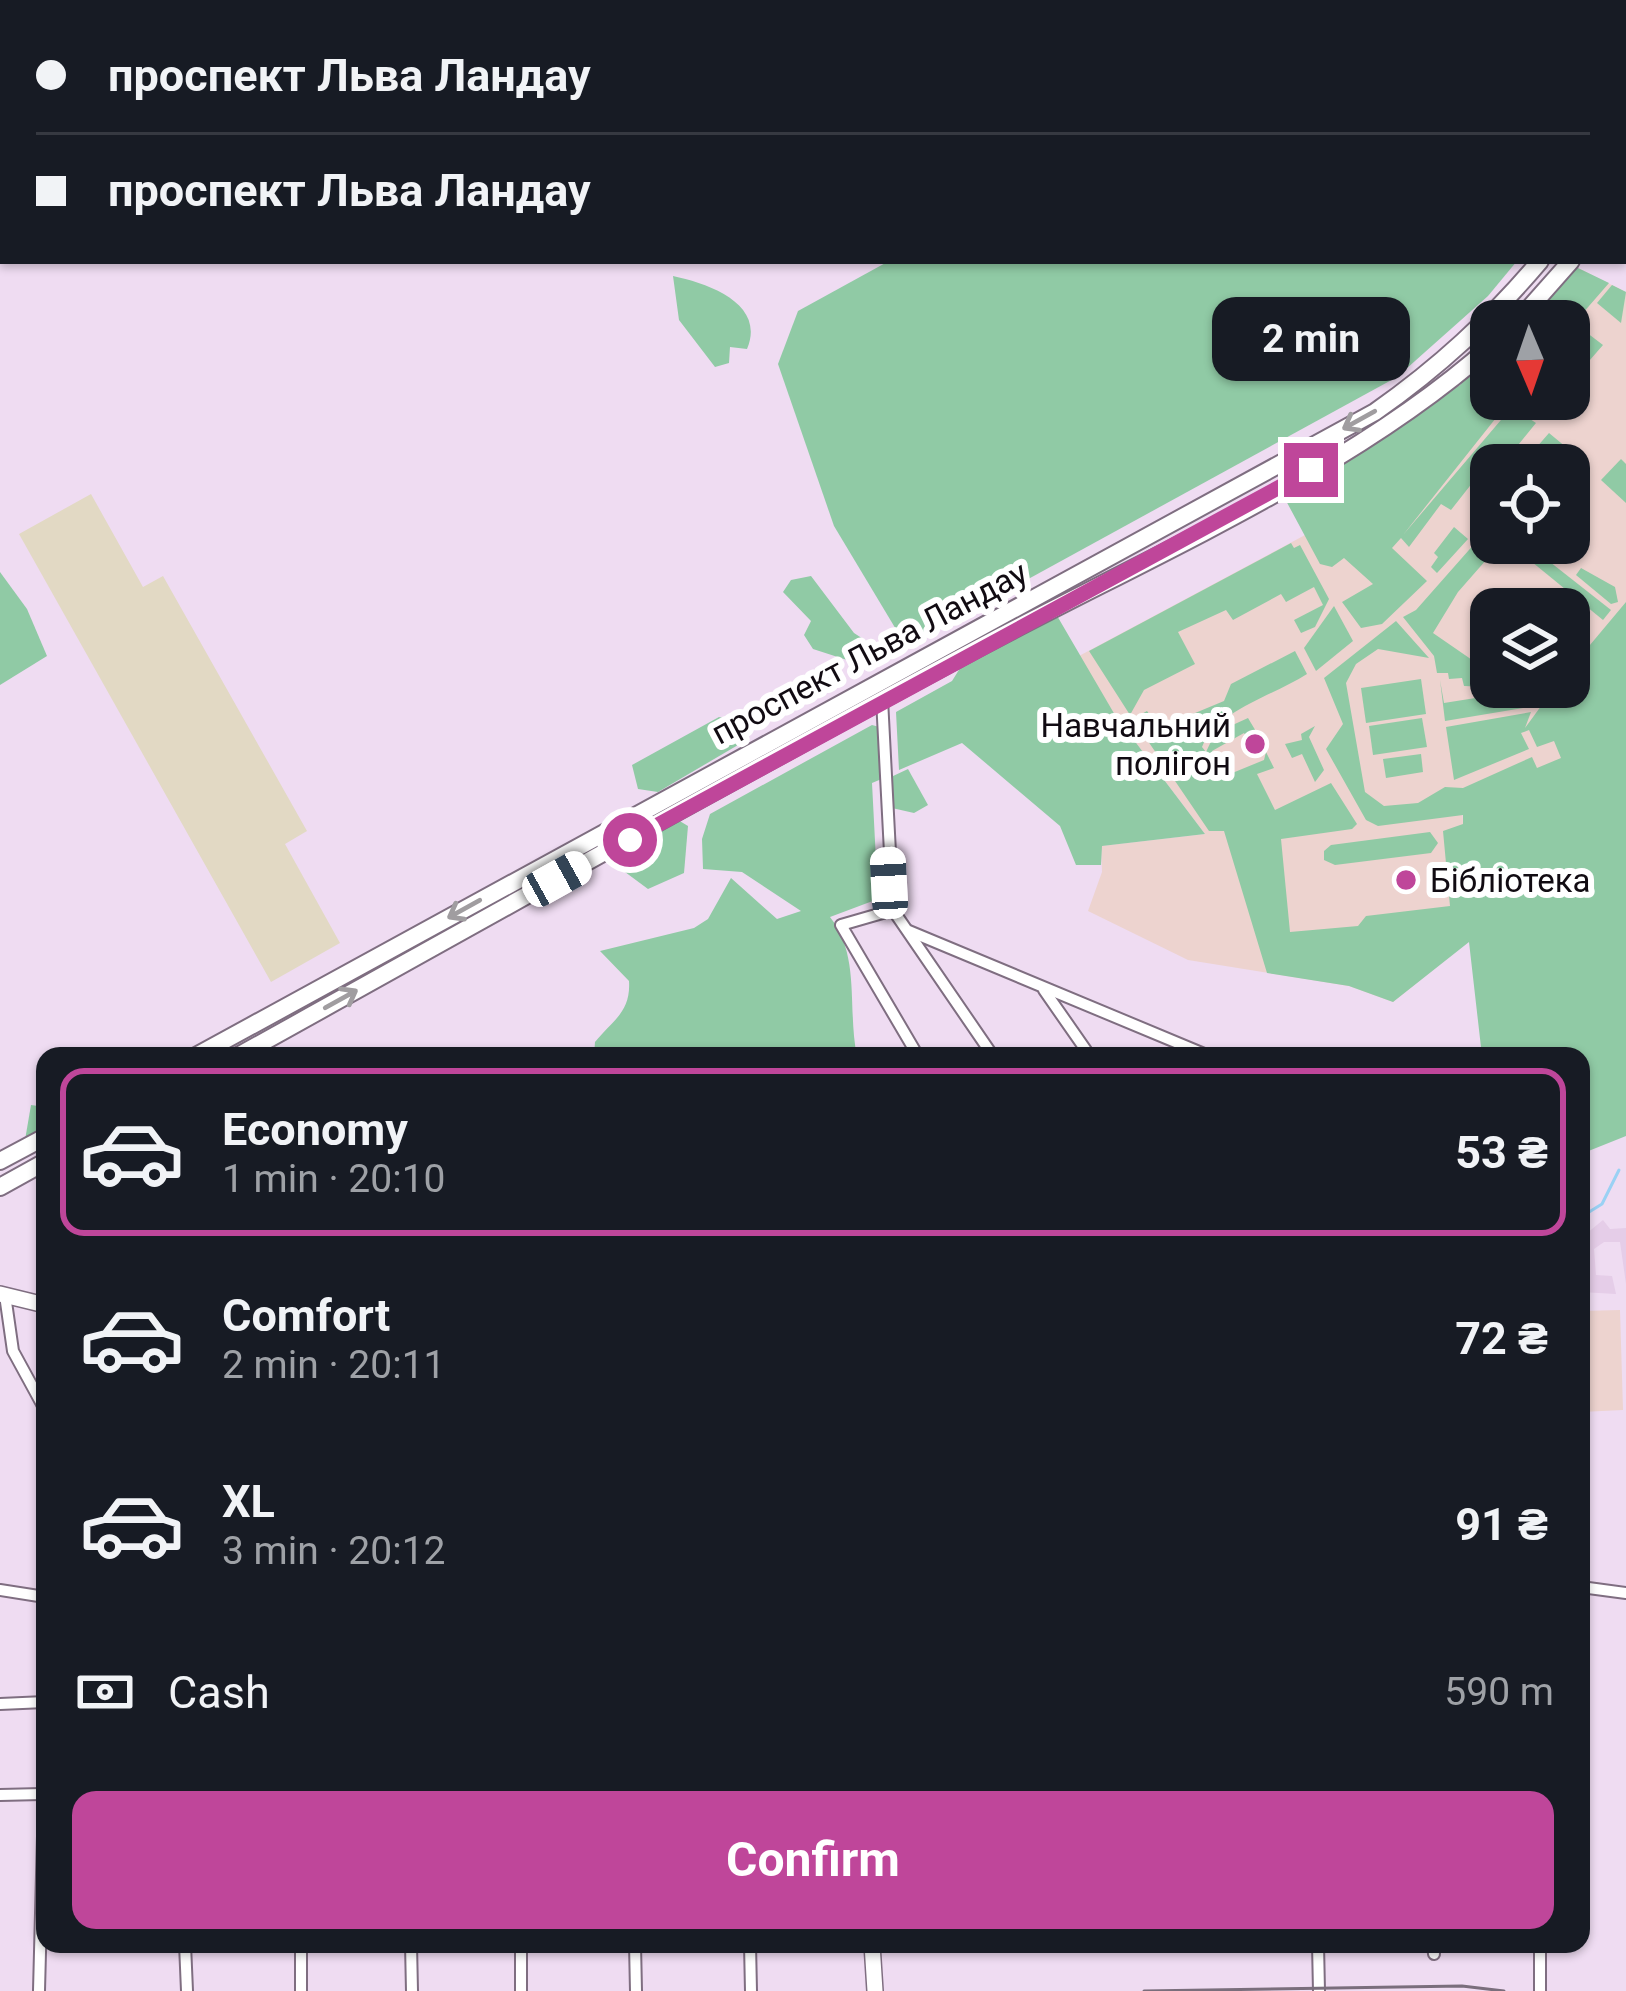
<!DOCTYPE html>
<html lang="en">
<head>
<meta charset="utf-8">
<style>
  :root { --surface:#171b24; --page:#20242c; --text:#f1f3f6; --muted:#9ea1a6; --line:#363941; --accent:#bf469a }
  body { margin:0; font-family:Roboto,sans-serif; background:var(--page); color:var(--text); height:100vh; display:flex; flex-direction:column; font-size:45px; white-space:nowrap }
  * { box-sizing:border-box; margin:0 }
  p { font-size:39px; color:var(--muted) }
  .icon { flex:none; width:66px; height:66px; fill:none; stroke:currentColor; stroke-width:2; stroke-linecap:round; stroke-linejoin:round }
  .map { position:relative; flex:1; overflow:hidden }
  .drawer { position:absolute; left:36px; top:1047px; width:1554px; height:906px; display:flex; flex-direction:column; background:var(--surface); border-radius:24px; box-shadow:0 3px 9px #0004 }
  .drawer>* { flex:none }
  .top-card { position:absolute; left:0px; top:0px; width:1626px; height:264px; box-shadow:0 3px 9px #0004; display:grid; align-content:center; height:264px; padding:0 36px; background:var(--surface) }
  .needle { width:78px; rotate:178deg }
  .buttons { position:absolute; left:1470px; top:300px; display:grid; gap:24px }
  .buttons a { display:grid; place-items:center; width:120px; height:120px; border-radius:24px; background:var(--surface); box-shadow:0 3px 9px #0004; font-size:60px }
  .end { position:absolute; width:54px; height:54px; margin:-27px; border:15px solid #bf469a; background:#fff; box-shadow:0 0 0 6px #fff }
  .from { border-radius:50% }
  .bubble { position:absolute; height:84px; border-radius:24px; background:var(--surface); box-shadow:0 3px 9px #0004; font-size:39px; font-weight:700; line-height:84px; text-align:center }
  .car { position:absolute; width:36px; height:72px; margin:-36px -18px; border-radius:15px; box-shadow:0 0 9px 3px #0007; background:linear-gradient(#fff 24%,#345 0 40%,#fff 0 76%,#345 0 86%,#fff 0) }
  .top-card b { display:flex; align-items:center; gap:42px; height:114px; font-size:45px }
  .top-card b+b { border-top:3px solid var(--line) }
  .top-card i { width:30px; height:30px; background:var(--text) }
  ul { padding:21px 0 0; list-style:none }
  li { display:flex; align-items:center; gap:36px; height:168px; margin:0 24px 18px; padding:0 12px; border:6px solid transparent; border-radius:24px }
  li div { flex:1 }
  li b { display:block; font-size:45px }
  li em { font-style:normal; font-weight:700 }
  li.selected { border-color:var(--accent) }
  li>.icon { width:108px; height:108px; stroke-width:1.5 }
  .pay { display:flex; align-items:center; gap:30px; height:132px; padding:0 36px; font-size:45px }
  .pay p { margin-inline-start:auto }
  .cta { display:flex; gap:24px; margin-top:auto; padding:24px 36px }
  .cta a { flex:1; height:138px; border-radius:24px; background:var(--accent); color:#fff; font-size:48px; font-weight:700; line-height:138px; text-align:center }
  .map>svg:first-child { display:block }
</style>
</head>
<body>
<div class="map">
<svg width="1626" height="1991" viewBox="0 0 1626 1991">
  <rect width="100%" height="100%" fill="#efdcf2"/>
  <polygon fill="#e2d9c4" points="91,494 143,587 163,576 307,831 285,844 340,943 271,982 19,534"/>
  <polygon fill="#e5cde8" points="1603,1220 1610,1229 1626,1228 1626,1284 1620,1242 1604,1242 1594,1249 1596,1275 1612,1276 1616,1294 1581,1292 1581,1238"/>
  <g fill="#edd3cf" fill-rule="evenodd">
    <path d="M1578,268L1626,292V736L1462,804L1469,941L1393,1002L1349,986L1188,960L1088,911L1102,872L1101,846L1205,834L1115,715L1079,656L1335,519L1491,399H1569V321ZM1491,465H1569V543H1491ZM1491,609H1569V687H1491Z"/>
    <polygon points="1620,1310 1623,1410 1581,1412 1581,1311"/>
  </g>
  <g fill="#90caa5">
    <polygon points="0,0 244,0 3,3 0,149"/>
    <polygon points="1205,0 1498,0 1202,3"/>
    <polygon points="889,261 1517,261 1488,296 1397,377 906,646 834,526 778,364 798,311"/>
    <polygon points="1579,262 1578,268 1609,283 1569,329 1569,321 1517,321"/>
    <path d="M673,276C710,284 766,304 747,349L730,347L729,363L715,367L679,320Z"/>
    <polygon points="1612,285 1626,292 1621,323 1597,303"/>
    <polygon points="1578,326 1603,345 1576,376 1584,384 1561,411 1547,399 1569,399 1569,337"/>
    <polygon points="1491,347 1491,399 1511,399 1403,535 1512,407 1536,423 1502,465 1491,465 1491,472 1484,468 1451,510 1441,504 1409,547 1401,538 1392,548 1427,581 1382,624 1361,628 1342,602 1373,584 1344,558 1332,567 1320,564 1284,497 1460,385"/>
    <polygon points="1549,433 1590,467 1582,472 1552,451 1539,465 1523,463"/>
    <polygon points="1621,459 1626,464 1626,503 1601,480"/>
    <polygon points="1491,525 1491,543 1501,543 1458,592 1433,633 1491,673 1491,687 1510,687 1535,706 1445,721 1440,680 1444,703 1488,696 1487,687 1464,686 1462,678 1449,679 1448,673 1437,673 1434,656 1403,617 1416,610"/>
    <polygon points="1454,527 1468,539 1437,573 1431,567 1438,557 1434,553"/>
    <polygon points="1291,543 1294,548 1300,545 1329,599 1315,627 1301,633 1294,620 1323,605 1314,587 1286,602 1281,594 1233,620 1226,610 1178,632 1195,664 1144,690 1130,715 1089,651"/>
    <polygon points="1536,551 1611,610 1603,620 1532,562"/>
    <polygon points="1581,568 1615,587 1618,602 1611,604 1576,575"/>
    <polygon points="0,572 27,609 47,656 0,685"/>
    <polygon points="811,576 854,633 880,650 875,660 847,660 813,649 804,635 811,621 783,592 791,580"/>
    <path d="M1626,602V1136L1581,1154V1056H1482L1469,942L1393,1002L1349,986L1267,973L1224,831H1209L1133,719L1147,711L1159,728L1224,701L1231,684L1295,651L1307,674C1275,695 1217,710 1202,747L1206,752L1215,733L1248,718L1260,738L1251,743L1244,733L1212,751L1225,776L1264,760L1266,752L1274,768L1257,774L1275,810L1331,783L1357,824L1352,829L1281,839L1290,932L1358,926L1366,916L1450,906L1443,831L1463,824V815L1378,826L1366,820L1326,749L1343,724L1324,678L1396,621L1429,658L1378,649L1356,664L1346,683L1365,792L1384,806L1418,803L1445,787L1463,788L1532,757L1537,768L1561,758L1554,741L1537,747L1529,730L1521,733L1529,749L1454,780L1446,727L1531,712L1525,728L1555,687H1569V670Z"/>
    <polygon points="1334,606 1353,641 1316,671 1304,648"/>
    <polygon points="1056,614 1115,715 1205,834 1102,846 1101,865 1076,865 1060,826 962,743 899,770 896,712 952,681 962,665"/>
    <polygon points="1421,679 1426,714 1366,723 1361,688"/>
    <polygon points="719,717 732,720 740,734 738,745 658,792 638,789 632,765"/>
    <polygon points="1422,718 1427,747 1373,755 1369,726"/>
    <path d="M872,725L883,728L884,778L872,783L878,899L830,917C861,956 847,1009 857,1056H594L595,1042C613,1020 631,1012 629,981L600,951L694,928L708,919L731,878L777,919L801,911L742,872L703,869L702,839L710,814Z"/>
    <polygon points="1315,726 1309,737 1324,770 1315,782 1302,754 1292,758 1285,744 1302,740 1301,734"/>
    <polygon points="1421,754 1423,772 1386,778 1383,759"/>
    <polygon points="908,769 928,805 914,813 892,808 891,777"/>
    <polygon points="738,770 216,1056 206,1056"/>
    <polygon points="678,820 688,826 684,873 648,889 625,872 622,857"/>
    <polygon points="1430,832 1438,843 1431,853 1335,865 1324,860 1324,851 1331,845"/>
    <polygon points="31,1105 45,1107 45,1130 25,1140"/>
  </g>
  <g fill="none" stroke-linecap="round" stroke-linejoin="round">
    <polyline stroke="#9ad1f4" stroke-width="3" points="1581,1217 1602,1204 1619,1170"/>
    <defs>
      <g id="minor">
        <polyline points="882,699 893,910 993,1056"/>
        <polyline points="893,910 841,925 918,1056"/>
        <polyline points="909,931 1209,1056"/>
        <polyline points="1044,990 1090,1056"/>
        <polyline points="5,1295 13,1351 43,1406 43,1434"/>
        <polyline points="1581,1587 1626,1593"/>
        <polyline points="0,1590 45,1597"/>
        <polyline points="0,1704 45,1702"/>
        <polyline points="0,1795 42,1794"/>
        <polyline points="185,1944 187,1991"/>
        <polyline points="301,1944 301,1991"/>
        <polyline points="411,1944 412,1991"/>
        <polyline points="521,1944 521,1991"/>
        <polyline points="635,1944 636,1991"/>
        <polyline points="750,1944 751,1991"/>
        <polyline points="1318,1944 1319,1991"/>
        <polyline points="1433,1944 1434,1954"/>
        <polyline points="39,1991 45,1759"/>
        <polyline points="1540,1991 1540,1944"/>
      </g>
      <g id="secondary">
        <polyline points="0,1294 45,1305"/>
        <polyline points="872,1944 875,1991"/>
      </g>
      <g id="primary">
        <polyline points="1623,142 1626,136"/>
        <polyline points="1623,193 1626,187"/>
        <polyline points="1518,321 1571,261"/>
        <path d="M196,1056L1375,412C1439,367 1490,320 1540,261"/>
        <path d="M238,1056C487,918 734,778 984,645C1149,557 1352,470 1491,346"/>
        <polyline points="0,1161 45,1137"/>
        <polyline points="0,1187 45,1162"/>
      </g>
    </defs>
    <use href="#minor" stroke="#7f6e81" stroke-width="14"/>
    <use href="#secondary" stroke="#7f6e81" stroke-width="18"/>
    <use href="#primary" stroke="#7f6e81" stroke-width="20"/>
    <use href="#minor" stroke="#fff" stroke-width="10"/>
    <use href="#secondary" stroke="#fff" stroke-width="15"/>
    <use href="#primary" stroke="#fff" stroke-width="16"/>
    <polyline stroke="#7a6e7c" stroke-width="3" points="1144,1991 1462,1986 1504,1991"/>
  </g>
  <defs><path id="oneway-shaft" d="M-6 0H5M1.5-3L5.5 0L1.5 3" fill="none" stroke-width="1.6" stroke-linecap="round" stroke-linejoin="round" transform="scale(3)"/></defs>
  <g stroke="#a09da0">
    <use href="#oneway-shaft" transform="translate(1359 420) rotate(151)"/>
    <use href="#oneway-shaft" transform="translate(464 909) rotate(151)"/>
    <use href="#oneway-shaft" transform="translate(341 999) rotate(-29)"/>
  </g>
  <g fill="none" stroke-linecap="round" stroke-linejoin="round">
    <polyline stroke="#bf469a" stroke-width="15" points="630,840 1311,470"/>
  </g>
  <g fill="#bf469a" stroke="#fff" stroke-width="4.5">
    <circle cx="1255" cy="744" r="12"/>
    <circle cx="1406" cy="880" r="12"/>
  </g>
  <g text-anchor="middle" stroke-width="12" stroke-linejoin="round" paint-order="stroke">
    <g font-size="33" fill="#110b12" stroke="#fff">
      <text transform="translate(869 652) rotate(-28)" y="12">проспект Льва Ландау</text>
    </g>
    <g font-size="33" fill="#110b12" stroke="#fff" text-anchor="end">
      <text x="1231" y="737">Навчальний<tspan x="1231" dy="38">полігон</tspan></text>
      <text x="1430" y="892" text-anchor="start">Бібліотека</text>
    </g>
  </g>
</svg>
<div class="buttons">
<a><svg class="needle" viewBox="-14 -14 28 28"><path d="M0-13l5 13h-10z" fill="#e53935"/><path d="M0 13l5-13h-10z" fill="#9ea1a6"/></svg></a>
<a><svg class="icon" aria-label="locate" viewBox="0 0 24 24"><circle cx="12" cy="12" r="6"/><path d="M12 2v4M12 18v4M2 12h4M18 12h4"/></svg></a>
<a><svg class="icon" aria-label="layers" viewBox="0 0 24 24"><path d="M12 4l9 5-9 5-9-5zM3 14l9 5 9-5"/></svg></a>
</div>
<i class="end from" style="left:630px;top:840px"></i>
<i class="end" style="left:1311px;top:470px"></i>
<div class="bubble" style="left:1212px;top:297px;width:198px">2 min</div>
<i class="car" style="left:557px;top:879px;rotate:61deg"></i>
<i class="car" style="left:889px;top:883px;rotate:357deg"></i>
<div class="top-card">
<b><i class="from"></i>проспект Льва Ландау</b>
<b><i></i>проспект Льва Ландау</b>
</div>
<section class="drawer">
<ul>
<li class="selected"><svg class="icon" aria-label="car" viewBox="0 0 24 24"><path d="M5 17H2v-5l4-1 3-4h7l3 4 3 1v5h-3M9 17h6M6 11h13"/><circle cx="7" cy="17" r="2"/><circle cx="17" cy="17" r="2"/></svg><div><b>Economy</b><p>1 min · 20:10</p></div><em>53 ₴</em></li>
<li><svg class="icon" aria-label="car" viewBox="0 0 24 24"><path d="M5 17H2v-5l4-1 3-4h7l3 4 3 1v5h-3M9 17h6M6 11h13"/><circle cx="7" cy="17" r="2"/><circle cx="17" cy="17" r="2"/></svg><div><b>Comfort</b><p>2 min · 20:11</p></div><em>72 ₴</em></li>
<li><svg class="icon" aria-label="car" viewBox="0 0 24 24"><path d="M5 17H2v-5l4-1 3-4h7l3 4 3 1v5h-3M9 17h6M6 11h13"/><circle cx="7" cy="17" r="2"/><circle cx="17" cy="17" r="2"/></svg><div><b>XL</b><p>3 min · 20:12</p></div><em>91 ₴</em></li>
</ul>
<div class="pay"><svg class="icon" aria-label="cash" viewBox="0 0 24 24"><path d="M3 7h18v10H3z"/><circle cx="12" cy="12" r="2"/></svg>Cash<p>590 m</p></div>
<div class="cta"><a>Confirm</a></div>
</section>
</div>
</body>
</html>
